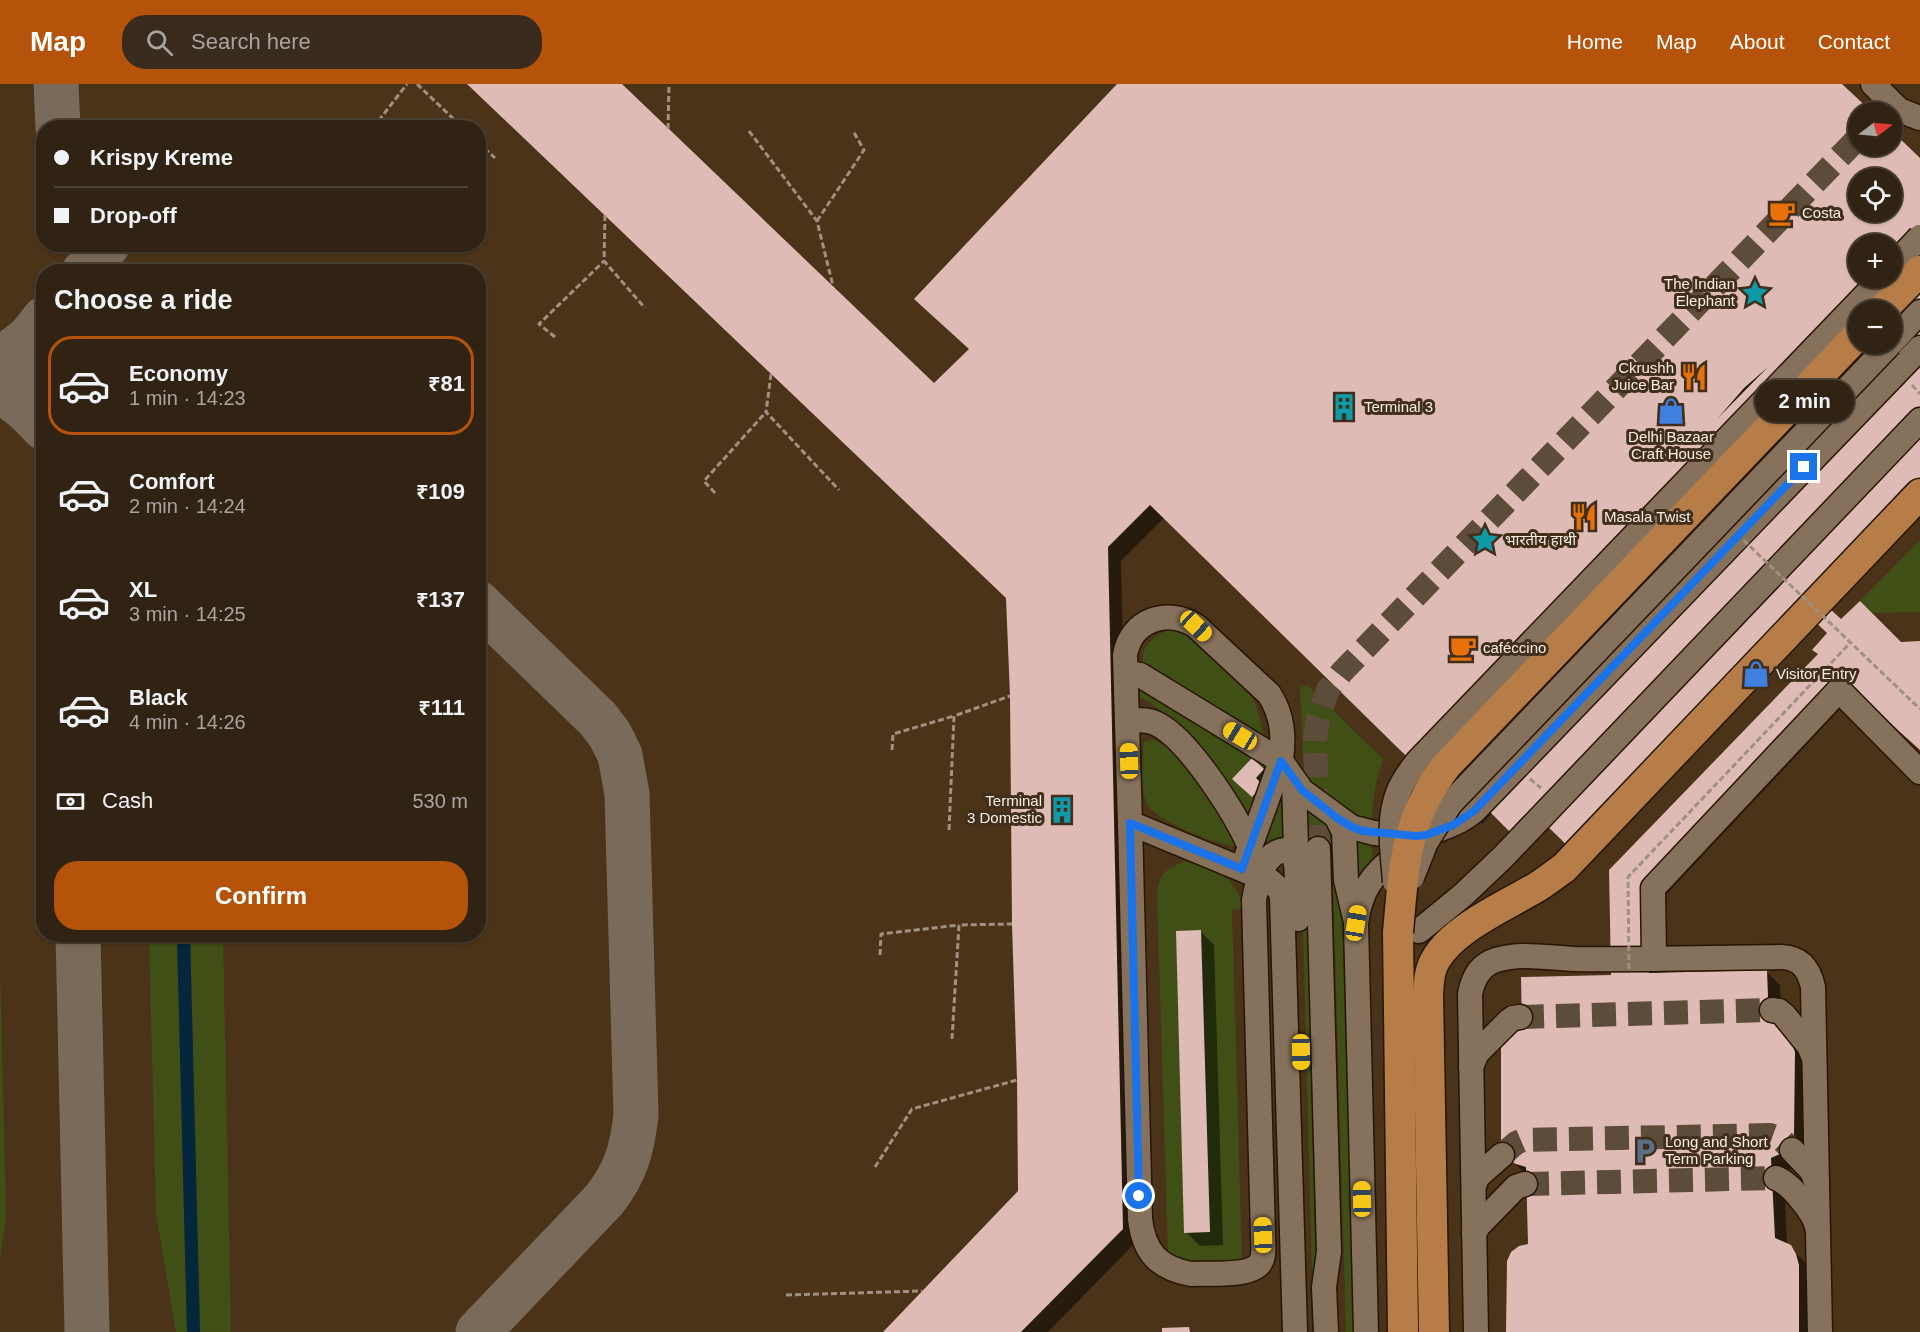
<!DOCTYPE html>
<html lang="en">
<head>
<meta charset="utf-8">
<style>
  :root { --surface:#312314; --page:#392b1d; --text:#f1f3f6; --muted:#a8a4a0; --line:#4c4034; --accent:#b45309 }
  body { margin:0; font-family:Arial,"Noto Sans Devanagari",sans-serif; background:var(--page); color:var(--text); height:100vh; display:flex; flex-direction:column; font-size:22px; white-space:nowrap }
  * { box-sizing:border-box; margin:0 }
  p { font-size:20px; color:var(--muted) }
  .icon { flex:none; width:33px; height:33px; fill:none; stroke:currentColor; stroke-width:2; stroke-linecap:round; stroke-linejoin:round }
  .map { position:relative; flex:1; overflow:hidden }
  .sheet { position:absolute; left:36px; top:180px; width:450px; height:678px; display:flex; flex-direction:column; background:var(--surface); border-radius:24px; box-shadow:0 2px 4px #0004,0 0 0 2px var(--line) }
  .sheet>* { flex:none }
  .hud { position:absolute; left:36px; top:36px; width:450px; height:132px; border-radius:24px; box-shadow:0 2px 4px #0004,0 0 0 2px var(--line); display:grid; align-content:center; height:132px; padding:0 18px; background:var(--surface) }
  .needle { width:39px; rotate:74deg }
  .fabs { position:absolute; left:1848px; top:18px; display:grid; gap:12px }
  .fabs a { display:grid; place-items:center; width:54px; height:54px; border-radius:50%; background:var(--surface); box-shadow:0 2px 4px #0004,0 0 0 2px var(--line); font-size:30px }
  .end { position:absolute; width:27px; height:27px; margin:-14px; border:8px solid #1a73e8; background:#fff; box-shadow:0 0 0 3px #fff }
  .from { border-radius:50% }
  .bubble { position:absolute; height:42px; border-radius:21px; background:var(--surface); box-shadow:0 2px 4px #0004,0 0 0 2px var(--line); font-size:20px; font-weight:600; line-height:42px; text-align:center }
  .car { position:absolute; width:18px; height:36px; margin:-18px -9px; border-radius:8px; box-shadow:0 0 4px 2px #0007; background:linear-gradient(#f5c518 24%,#345 0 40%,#f5c518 0 76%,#345 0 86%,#f5c518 0) }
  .hud b { display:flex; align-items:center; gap:21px; height:57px; font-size:22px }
  .hud b+b { border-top:2px solid var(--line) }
  .hud i { width:15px; height:15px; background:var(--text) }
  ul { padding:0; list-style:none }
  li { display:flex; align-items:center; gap:18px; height:99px; margin:0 12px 9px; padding:0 6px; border:3px solid transparent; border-radius:24px }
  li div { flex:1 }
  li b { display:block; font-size:22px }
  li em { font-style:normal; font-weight:600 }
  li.active { border-color:var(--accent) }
  li>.icon { width:54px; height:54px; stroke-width:1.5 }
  h2 { padding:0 18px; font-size:27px; line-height:72px }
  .pay { display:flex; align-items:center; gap:15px; height:66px; padding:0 18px; font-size:22px }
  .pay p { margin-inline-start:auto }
  .button { display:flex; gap:12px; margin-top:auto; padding:12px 18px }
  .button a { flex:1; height:69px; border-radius:24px; background:var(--accent); color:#fff; font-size:24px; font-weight:600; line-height:69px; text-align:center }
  header { display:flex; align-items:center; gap:36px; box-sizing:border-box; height:84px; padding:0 30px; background:var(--accent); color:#fff }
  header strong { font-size:28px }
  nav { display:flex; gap:33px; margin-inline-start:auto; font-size:21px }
  .search { width:420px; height:54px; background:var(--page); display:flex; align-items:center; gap:15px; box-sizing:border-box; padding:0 21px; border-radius:24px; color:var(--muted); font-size:22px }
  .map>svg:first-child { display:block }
</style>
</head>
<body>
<header>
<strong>Map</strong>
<div class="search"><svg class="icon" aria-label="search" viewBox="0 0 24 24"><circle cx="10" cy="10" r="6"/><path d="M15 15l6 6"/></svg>Search here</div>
<nav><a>Home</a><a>Map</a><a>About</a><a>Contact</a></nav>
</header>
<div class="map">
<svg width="1920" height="1248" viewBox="0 0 1920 1248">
  <rect width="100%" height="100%" fill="#412f1b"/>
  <path fill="#4a3319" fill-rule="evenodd" d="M0,0H1920V1248H0ZM1858,28H1892V62H1858ZM44,44H478V160H44ZM1858,94H1892V128H1858ZM1858,160H1892V194H1858ZM44,188H478V850H44ZM1858,226H1892V260H1858Z"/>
  <g fill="#3f4f15">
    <polygon points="1920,456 1920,528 1872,529 1860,517"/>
    <path d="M1174,545L1186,549C1204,566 1229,584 1245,603C1257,617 1261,637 1264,655L1143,580C1140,561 1157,548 1174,545Z"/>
    <path d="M1307,601L1383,675C1376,696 1372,716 1372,739L1356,734L1308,698L1304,688L1300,604Z"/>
    <path d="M1139,604L1269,677L1252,741C1231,713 1169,617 1136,613L1133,608Z"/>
    <path d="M1153,656C1189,668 1219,729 1238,760L1236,762C1218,762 1152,735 1146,718C1140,704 1143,678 1143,663L1144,658Z"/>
    <polygon points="1282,694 1292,756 1261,765"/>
    <polygon points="1300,723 1326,733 1340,761 1354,1248 1346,1248 1332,762 1307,763 1315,1164 1321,1202 1316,1248 1313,1232"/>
    <polygon points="1352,754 1371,758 1373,775 1357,796"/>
    <path d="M1184,778C1213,777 1238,796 1243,825L1232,826L1242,1178C1213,1181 1193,1187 1168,1167L1157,811C1159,790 1165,785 1184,778Z"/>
    <polygon points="149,851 177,851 187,1248 176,1248 156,1130"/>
    <polygon points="190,851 223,851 231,1248 200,1248"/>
    <polygon points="0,883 6,1133 0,1175"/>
  </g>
  <polygon fill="#05273b" points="177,851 190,851 200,1248 187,1248"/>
  <g fill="#0007" fill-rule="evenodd">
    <path d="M469,0H620L934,301L970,265L1119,0H1841L1871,28H1858V62H1892V48L1920,75V333L1820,517L1842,538L1900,559H1920V665L1856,608L1661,816L1662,891L1767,888L1780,901L1782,945L1800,962L1808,982L1807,1066L1801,1080L1784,1088L1787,1161L1804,1177L1809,1185L1812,1248H1508L1530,1161L1527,1091L1510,1075L1524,947L1612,892L1611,787L1819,571L1829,550L1808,530L1545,738L1492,729L1482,740L1417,680L1164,434L1121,477L1136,1158L1048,1248H885L1019,1108L1011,612L1008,514ZM1858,94H1892V128H1858ZM1858,160H1892V194H1858ZM1858,226H1892V260H1858Z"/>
    <polygon points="1252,676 1269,692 1259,718 1234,695"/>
    <polygon points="1201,848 1214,861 1223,1161 1200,1162 1186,1148"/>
  </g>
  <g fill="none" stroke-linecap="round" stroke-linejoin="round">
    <g stroke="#7a6a59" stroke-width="45">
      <polyline points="56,0 58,44"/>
      <polyline points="84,188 108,160"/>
      <polyline points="0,276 29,254 44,235"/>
      <polyline points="0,293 44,291"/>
      <path d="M0,308C18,317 30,329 44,344"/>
      <polyline points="78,850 87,1248"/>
      <path d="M478,1248L604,1116C626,1088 632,1066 636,1031L627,710L620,671L610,651L598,635L478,519"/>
    </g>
  </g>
  <g fill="#debcb5" fill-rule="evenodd">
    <path d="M467,0H622L934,299L969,265L914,215L1117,0H1842L1872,28H1858V62H1892V47L1920,74V403L1818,514L1841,535L1860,517L1901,558L1920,557V666L1841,595L1648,802L1649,889L1767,886L1769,939L1779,941L1791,956L1795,968L1794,1051L1792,1061L1787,1067L1771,1074L1775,1154L1791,1161L1796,1170L1799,1181V1248H1506L1507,1177L1511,1168L1519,1162L1528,1160L1526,1083L1516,1080L1509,1076L1503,1068L1501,1057V964L1505,955L1513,949L1522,946L1521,893L1611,891L1609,786L1818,570L1812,566L1827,549L1805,528L1572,766L1543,738L1514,752L1486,724L1467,728L1401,667L1150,421L1108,463L1123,1145L1021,1248H883L1018,1107L1017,996L1012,840L1010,612L1006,514ZM1858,94H1892V128H1858ZM1858,160H1892V194H1858ZM1858,226H1892V260H1858ZM1768,283L1718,334L1744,304Z"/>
    <polygon points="1252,674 1264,685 1256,694 1263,701 1252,713 1232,695"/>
    <polygon points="1201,846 1210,1148 1184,1149 1176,847"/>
    <polygon points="1189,1243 1190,1248 1162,1248 1162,1244"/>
  </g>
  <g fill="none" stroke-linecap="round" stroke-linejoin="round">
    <g stroke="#5d4c39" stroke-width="24" stroke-dasharray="24 12" stroke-linecap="butt">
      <polyline points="1318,765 1315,655 1318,634 1328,606 1342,588 1858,54"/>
      <polyline points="1520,933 1772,926"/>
      <polyline points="1502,1071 1516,1059 1523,1056 1770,1051 1781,1055 1792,1066"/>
      <polyline points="1525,1100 1776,1094"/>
    </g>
    <defs>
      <g id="minor">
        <polyline points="1873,0 1899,26 1920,34"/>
        <polyline points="1892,258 1920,228"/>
        <polyline points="1126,589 1140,591 1281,677 1242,785"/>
        <path d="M1127,636C1138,636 1149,635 1159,641C1190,658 1236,730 1250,763"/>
        <polyline points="1294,696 1298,835"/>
        <polyline points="1337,734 1344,748 1346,796 1355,834"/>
        <path d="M1130,739L1140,1135C1144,1168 1158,1184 1191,1190C1207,1189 1251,1193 1260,1179C1265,1172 1263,1160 1263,1151L1254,816C1257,798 1263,768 1285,766L1294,772L1296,780"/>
        <polyline points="1318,765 1329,1168 1324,1203 1326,1248"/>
        <polyline points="1419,847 1463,811 1503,773 1920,336"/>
        <polyline points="1654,875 1653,804 1839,606 1920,688"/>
        <polyline points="1772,926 1779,927 1784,931 1809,962 1814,974"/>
        <polyline points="1471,983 1477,969 1509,937 1513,934 1520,933"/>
        <polyline points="1792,1066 1812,1087 1817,1100"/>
        <path d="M1776,1094C1790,1099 1814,1128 1817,1143"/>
        <polyline points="1474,1102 1477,1093 1502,1071"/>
        <polyline points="1474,1150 1478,1142 1516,1103 1525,1100"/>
        <path d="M1295,1248L1282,813L1280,806L1270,797L1130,739L1125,571C1131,535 1168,524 1196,542L1269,610C1283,631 1284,653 1281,677L1302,707L1351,743L1374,749L1412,752"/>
        <path d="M1366,1248L1356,839C1361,805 1372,791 1398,770C1407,764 1415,756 1425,752C1442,743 1459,740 1474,727L1920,264"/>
        <path d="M1476,1248L1470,910C1473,894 1480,881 1496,876C1521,868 1549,874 1574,875C1643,876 1713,874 1782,873C1801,874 1809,885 1813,903L1820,1248"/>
      </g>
      <g id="major">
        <polyline points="1398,848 1403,1248"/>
        <path d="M1434,1248L1428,911C1429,898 1429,886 1436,875C1454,844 1507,821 1537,803C1547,797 1555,790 1564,784L1920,410"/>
      </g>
    </defs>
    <use href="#minor" stroke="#271604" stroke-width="27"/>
    <use href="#major" stroke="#271604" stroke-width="33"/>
    <g stroke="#9f9081" stroke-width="3" stroke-dasharray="6 3" stroke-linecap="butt">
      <polyline points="417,0 463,44"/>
      <polyline points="373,44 407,0"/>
      <polyline points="668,45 669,0"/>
      <polyline points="749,47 817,137 833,202"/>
      <polyline points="478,58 495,74"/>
      <polyline points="605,131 604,177 645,224"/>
      <polyline points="817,137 864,66 853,47"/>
      <polyline points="555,253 539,240 604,177"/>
      <polyline points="771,290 766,328 839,406"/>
      <polyline points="1912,301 1920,310"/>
      <polyline points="715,409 704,397 766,328"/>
      <polyline points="892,666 893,650 954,632"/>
      <polyline points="1530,695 1541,704"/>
      <polyline points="949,746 954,632 1010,612"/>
      <polyline points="880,871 881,850 959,841"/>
      <polyline points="952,955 959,841 1012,840"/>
      <polyline points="875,1083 912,1025 1017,996"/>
      <polyline points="786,1211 922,1207"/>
    </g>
    <use href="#minor" stroke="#86715c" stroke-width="24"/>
    <use href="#major" stroke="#b77d49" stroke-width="30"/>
    <defs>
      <g id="minor-bridge">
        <polyline points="1892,183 1920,153"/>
        <polyline points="1412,793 1426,758 1450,720 1890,260"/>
        <path d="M1395,798C1393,769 1387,737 1398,709C1402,698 1410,687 1418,677L1882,194"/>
      </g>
      <g id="major-bridge">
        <polyline points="1882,226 1920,187"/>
        <path d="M1398,848C1404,783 1405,734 1447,681L1858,251"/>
      </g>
    </defs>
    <use href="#minor-bridge" stroke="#271604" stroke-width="27" stroke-linecap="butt"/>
    <use href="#major-bridge" stroke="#271604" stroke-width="33" stroke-linecap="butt"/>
    <g stroke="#9f9081" stroke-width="3" stroke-dasharray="6 3" stroke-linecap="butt">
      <polyline points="1737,450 1920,625"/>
      <polyline points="1629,885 1628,793 1851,558"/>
    </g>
    <use href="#minor-bridge" stroke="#86715c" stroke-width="24"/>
    <use href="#major-bridge" stroke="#b77d49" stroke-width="30"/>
  </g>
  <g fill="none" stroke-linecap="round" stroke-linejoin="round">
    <polyline stroke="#1a73e8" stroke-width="8" points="1139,1112 1130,739 1242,785 1281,677 1302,706 1337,734 1352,743 1363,747 1416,752 1426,751 1453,741 1474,727 1804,383"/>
  </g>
  <defs>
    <symbol id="cafe-bare" viewBox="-9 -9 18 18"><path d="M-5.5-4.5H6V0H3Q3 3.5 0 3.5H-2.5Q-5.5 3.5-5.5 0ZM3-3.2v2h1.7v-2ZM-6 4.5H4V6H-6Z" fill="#e8710a" stroke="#412f1b" stroke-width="2.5" paint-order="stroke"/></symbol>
    <symbol id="sight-bare" viewBox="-9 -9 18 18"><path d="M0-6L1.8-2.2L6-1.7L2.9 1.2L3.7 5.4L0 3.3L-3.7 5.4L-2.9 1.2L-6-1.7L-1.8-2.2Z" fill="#0f9aa8" stroke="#412f1b" stroke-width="2.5" paint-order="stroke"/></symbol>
    <symbol id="restaurant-bare" viewBox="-9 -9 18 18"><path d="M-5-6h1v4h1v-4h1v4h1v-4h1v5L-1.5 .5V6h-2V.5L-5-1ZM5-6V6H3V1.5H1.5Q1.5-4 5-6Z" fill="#e8710a" stroke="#412f1b" stroke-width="2.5" paint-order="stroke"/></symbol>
    <symbol id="building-bare" viewBox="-9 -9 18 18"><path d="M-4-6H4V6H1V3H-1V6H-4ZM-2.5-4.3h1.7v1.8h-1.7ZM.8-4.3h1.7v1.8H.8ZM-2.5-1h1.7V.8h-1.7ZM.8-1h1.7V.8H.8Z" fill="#0f9aa8" stroke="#412f1b" stroke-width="2.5" paint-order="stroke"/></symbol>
    <symbol id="shop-bare" viewBox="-9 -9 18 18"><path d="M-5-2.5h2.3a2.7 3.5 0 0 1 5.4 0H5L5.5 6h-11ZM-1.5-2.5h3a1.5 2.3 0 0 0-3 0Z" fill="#3f7fe0" stroke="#412f1b" stroke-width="2.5" paint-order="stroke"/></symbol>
    <symbol id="parking-bare" viewBox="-9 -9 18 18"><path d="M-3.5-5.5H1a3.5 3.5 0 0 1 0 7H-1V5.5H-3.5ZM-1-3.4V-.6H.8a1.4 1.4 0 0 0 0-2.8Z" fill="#5c6f8a" stroke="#412f1b" stroke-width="2.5" paint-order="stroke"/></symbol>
  </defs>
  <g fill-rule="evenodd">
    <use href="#cafe-bare" x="1763" y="110" width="38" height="38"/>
    <use href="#sight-bare" x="1736" y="190" width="38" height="38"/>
    <use href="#restaurant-bare" x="1675" y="274" width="38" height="38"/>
    <use href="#building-bare" x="1325" y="304" width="38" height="38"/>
    <use href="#shop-bare" x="1652" y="308" width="38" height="38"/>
    <use href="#restaurant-bare" x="1565" y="414" width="38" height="38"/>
    <use href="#sight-bare" x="1466" y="437" width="38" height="38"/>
    <use href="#cafe-bare" x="1444" y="545" width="38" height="38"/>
    <use href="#shop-bare" x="1737" y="571" width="38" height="38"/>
    <use href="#building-bare" x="1043" y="707" width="38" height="38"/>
    <use href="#parking-bare" x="1626" y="1048" width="38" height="38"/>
  </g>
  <g text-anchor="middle" stroke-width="6" stroke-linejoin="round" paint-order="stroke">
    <g font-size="15" fill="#faeee2" stroke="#412f1b" text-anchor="start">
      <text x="1802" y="134">Costa</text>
      <text x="1735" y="205" text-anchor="end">The Indian<tspan x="1735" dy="17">Elephant</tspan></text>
      <text x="1674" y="289" text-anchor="end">Ckrushh<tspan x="1674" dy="17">Juice Bar</tspan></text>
      <text x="1364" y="328">Terminal 3</text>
      <text x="1671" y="358" text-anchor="middle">Delhi Bazaar<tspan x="1671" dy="17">Craft House</tspan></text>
      <text x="1604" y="438">Masala Twist</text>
      <text x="1505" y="461">भारतीय हाथी</text>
      <text x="1483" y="569">caféccino</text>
      <text x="1776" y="595">Visitor Entry</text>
      <text x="1042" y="722" text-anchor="end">Terminal<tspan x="1042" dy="17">3 Domestic</tspan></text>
      <text x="1665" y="1063">Long and Short<tspan x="1665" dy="17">Term Parking</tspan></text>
    </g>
  </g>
</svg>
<div class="fabs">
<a><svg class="needle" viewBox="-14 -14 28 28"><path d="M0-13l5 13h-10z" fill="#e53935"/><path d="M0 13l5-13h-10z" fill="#a8a4a0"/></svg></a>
<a><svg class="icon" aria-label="locate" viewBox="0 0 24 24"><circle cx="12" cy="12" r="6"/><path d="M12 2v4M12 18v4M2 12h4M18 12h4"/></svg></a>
<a>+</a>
<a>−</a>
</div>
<i class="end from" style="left:1139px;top:1112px"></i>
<i class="end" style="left:1804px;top:383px"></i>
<div class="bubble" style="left:1755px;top:296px;width:99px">2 min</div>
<i class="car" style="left:1196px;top:542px;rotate:133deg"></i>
<i class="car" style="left:1240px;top:652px;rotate:301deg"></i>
<i class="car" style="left:1129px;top:677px;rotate:358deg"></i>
<i class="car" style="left:1356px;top:839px;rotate:9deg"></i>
<i class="car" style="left:1301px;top:968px;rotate:179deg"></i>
<i class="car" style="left:1362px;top:1115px;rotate:359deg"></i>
<i class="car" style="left:1263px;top:1151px;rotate:358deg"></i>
<div class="hud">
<b><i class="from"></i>Krispy Kreme</b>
<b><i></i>Drop-off</b>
</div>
<section class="sheet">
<h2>Choose a ride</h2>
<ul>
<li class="active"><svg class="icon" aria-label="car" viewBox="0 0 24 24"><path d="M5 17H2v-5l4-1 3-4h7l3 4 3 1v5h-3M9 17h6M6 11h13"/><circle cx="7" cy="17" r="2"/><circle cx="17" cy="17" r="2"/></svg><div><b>Economy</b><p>1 min · 14:23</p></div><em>₹81</em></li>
<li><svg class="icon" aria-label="car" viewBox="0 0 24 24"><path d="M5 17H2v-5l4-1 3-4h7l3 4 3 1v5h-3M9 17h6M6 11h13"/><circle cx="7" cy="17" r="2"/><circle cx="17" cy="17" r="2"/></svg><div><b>Comfort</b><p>2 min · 14:24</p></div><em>₹109</em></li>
<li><svg class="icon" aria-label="car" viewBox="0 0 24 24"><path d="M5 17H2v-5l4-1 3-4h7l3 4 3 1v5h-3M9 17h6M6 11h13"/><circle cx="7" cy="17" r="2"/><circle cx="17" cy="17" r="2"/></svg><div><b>XL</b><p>3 min · 14:25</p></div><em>₹137</em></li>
<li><svg class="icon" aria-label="car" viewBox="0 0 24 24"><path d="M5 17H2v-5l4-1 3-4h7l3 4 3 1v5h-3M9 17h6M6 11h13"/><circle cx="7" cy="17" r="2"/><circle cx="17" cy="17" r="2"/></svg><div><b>Black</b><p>4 min · 14:26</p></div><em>₹111</em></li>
</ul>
<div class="pay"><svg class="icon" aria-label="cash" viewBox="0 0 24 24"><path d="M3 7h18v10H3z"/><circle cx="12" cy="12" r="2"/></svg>Cash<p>530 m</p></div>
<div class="button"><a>Confirm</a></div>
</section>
</div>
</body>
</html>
